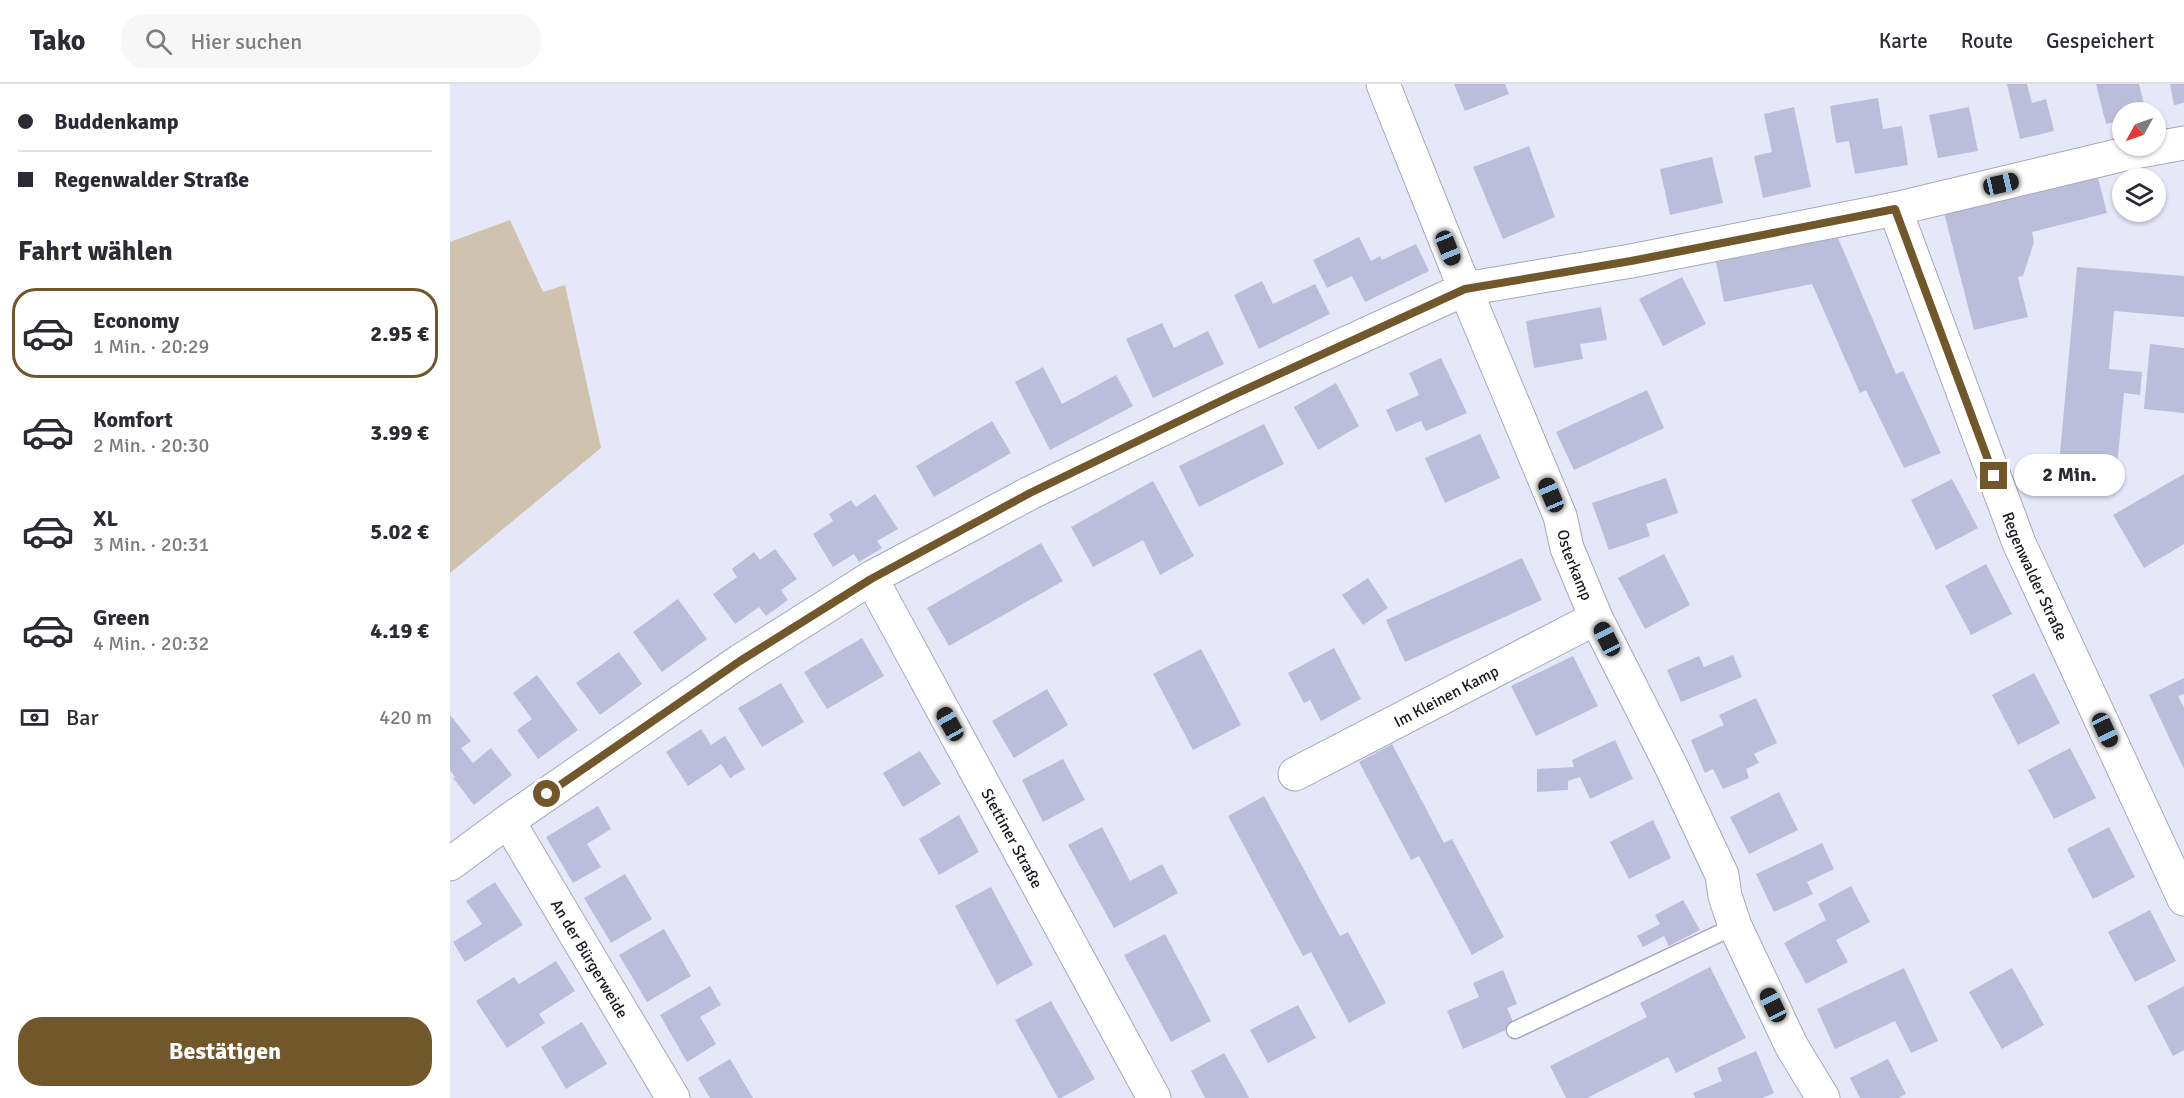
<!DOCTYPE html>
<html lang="de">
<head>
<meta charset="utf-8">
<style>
  :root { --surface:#fff; --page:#f7f7f7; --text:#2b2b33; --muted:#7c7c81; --line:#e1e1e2; --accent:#715729 }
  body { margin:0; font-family:Signika,sans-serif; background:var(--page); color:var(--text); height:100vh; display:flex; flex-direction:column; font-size:22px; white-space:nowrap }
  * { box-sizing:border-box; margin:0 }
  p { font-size:20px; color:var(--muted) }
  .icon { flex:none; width:33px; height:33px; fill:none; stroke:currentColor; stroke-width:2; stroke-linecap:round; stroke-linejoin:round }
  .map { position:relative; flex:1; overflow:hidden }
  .drawer { display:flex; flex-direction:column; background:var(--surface); width:450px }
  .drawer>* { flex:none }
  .top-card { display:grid; align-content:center; height:132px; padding:0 18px; background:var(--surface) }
  .needle { width:39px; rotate:230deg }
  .controls { position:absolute; left:1662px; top:18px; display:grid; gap:12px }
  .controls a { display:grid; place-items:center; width:54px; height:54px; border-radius:50%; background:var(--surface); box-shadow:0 2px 4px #0004; font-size:30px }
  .end { position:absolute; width:27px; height:27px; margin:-14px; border:8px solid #715729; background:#fff; box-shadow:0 0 0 3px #fff }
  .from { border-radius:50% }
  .bubble { position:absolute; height:42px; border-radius:21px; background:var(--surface); box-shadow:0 2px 4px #0004; font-size:20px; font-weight:800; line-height:42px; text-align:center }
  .car { position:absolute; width:18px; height:36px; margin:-18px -9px; border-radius:8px; box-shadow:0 0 4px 2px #0007; background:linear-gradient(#222 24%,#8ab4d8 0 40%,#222 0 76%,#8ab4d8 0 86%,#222 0) }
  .top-card b { display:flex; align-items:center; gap:21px; height:57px; font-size:22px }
  .top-card b+b { border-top:2px solid var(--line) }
  .top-card i { width:15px; height:15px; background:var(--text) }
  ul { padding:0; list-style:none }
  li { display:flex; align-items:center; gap:18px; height:90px; margin:0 12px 9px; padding:0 6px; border:3px solid transparent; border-radius:24px }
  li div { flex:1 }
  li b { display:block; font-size:22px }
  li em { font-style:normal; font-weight:800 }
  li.current { border-color:var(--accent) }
  li>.icon { width:54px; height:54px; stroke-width:1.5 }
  h2 { padding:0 18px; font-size:27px; line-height:72px }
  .pay { display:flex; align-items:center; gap:15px; height:66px; padding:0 18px; font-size:22px }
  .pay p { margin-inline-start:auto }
  .cta { display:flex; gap:12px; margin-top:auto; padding:12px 18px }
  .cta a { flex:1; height:69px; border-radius:24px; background:var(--accent); color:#fff; font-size:24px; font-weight:800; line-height:69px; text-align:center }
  header { display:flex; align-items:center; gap:36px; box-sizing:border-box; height:84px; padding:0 30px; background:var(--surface); border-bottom:2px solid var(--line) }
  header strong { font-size:28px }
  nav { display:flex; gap:33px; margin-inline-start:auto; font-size:21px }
  .search { width:420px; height:54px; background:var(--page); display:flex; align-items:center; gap:15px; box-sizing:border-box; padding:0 21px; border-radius:24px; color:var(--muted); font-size:22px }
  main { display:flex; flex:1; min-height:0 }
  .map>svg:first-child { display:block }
</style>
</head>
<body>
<header>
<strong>Tako</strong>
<div class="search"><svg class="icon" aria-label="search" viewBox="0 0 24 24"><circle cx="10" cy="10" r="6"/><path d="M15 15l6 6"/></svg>Hier suchen</div>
<nav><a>Karte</a><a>Route</a><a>Gespeichert</a></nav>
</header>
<main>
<section class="drawer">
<div class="top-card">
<b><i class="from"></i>Buddenkamp</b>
<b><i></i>Regenwalder Straße</b>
</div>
<h2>Fahrt wählen</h2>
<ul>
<li class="current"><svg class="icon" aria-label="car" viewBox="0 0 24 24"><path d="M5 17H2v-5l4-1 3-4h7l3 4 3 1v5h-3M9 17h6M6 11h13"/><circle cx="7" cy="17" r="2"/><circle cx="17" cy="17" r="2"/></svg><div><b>Economy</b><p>1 Min. · 20:29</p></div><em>2.95 €</em></li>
<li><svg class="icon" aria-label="car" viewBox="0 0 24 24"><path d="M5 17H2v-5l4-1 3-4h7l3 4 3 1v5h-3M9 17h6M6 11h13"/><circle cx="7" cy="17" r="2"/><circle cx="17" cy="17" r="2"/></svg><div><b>Komfort</b><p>2 Min. · 20:30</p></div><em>3.99 €</em></li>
<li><svg class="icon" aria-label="car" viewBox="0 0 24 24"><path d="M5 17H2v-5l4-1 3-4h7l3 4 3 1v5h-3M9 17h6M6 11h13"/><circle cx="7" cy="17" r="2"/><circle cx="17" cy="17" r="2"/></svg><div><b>XL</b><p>3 Min. · 20:31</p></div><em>5.02 €</em></li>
<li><svg class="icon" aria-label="car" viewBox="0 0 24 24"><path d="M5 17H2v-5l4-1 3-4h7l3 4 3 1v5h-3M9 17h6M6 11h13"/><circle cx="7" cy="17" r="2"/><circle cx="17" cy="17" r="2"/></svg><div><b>Green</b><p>4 Min. · 20:32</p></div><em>4.19 €</em></li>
</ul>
<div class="pay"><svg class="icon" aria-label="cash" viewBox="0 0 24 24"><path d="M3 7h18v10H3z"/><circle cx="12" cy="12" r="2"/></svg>Bar<p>420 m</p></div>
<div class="cta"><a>Bestätigen</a></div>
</section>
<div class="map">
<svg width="1734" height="1014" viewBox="0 0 1734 1014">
  <rect width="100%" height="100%" fill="#e6e8fa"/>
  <polygon fill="#cfc3b0" points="60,136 93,208 115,201 151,364 0,489 0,158"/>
  <g fill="#bbbddb">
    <polygon points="1004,0 1055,0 1059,10 1015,27"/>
    <polygon points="1557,0 1577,0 1582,19 1596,15 1604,47 1570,55"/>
    <polygon points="1646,0 1689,0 1696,28 1672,28 1672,36 1656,40"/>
    <polygon points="1720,0 1734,0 1734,19 1724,21"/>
    <polygon points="1428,14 1433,45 1452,42 1458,81 1405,90 1399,57 1386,59 1380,22"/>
    <polygon points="1344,23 1361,103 1313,114 1304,72 1322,68 1314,30"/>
    <polygon points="1519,23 1528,67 1488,74 1479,31"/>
    <polygon points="1079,62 1105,133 1053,155 1023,83"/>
    <polygon points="1262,73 1273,119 1220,131 1210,85"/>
    <polygon points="1647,90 1657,129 1582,148 1584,158 1573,192 1568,193 1578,233 1524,246 1494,129"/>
    <polygon points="909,153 921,177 930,172 932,176 966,160 979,187 915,218 902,192 877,204 863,176"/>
    <polygon points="1388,154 1446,290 1453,287 1491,369 1454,384 1416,306 1410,309 1362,200 1274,218 1266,178"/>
    <polygon points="1627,183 1734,192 1734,233 1664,227 1659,285 1692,288 1690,311 1674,309 1666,394 1650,392 1649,395 1608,392"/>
    <polygon points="1232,193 1256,240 1213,262 1189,215"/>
    <polygon points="812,197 823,220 865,200 880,230 809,265 784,211"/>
    <polygon points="1151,223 1157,256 1130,260 1133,275 1084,284 1076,237"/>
    <polygon points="712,239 724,264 758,247 774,280 703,314 676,255"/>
    <polygon points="1700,260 1734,264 1734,329 1694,325"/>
    <polygon points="991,274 1017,329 976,347 971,337 946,348 936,326 969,311 959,289"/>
    <polygon points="593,283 612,320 666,291 683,322 600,366 565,298"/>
    <polygon points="886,299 909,342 868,366 844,323"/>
    <polygon points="1197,306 1214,344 1124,386 1106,348"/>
    <polygon points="542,337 561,369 484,413 466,382"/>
    <polygon points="814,340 834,380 749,423 729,382"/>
    <polygon points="1030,350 1050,394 995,419 975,374"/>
    <polygon points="1734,390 1734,460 1694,484 1663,431"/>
    <polygon points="1216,394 1228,429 1196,440 1200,452 1159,466 1142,419"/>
    <polygon points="1502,395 1528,444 1486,466 1461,416"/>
    <polygon points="703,397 744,472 710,491 693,456 643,483 621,443"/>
    <polygon points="425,410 448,445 427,457 432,464 409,478 404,470 383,483 363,450 383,437 379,430 401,416 406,423"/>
    <polygon points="591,459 613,497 499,562 477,524"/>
    <polygon points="325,465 347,495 331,506 338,516 316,532 309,523 285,540 263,510 287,493 282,485 304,468 310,476"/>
    <polygon points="1214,470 1240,521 1195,545 1168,494"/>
    <polygon points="1072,474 1092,516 955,578 936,536"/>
    <polygon points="1536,480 1562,530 1521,551 1495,502"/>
    <polygon points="918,494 938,524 913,541 892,511"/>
    <polygon points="228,515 257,555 212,588 183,548"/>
    <polygon points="412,554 434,592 377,625 354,588"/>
    <polygon points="884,564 911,615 871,637 860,616 854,619 838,589"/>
    <polygon points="751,565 791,641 743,666 703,590"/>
    <polygon points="169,568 192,600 150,631 126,599"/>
    <polygon points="1283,571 1292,593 1231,618 1217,586 1249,572 1254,583"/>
    <polygon points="1123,572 1148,622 1086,652 1061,602"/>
    <polygon points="1584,589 1610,639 1568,661 1542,611"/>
    <polygon points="87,591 128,646 88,675 67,646 82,635 63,609"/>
    <polygon points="1734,594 1734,610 1728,612 1734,624 1734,685 1699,611"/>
    <polygon points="331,599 354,638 312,663 288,624"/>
    <polygon points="597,605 618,641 564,674 542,637"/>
    <polygon points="1306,614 1327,659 1304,670 1309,679 1296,685 1299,694 1273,705 1263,685 1255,689 1241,656 1274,641 1269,631"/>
    <polygon points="0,631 21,657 11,664 23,679 41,664 62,691 24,721 3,694 5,693 0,686"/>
    <polygon points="251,645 261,661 275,652 295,685 280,694 271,680 238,702 216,668"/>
    <polygon points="1165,656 1183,695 1140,715 1130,693 1118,697 1118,706 1087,708 1087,685 1124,683 1122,676"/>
    <polygon points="942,660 994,759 1002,755 1054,853 1022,871 969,772 961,776 909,678"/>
    <polygon points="1620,664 1646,714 1604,735 1578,686"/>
    <polygon points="470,667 491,700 453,723 433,689"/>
    <polygon points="613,675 635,716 593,738 572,696"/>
    <polygon points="1329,708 1348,746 1299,770 1280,733"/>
    <polygon points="814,712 890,852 898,848 936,919 899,939 861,868 853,872 778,732"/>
    <polygon points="148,722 161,745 137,760 151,783 123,799 96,753"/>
    <polygon points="509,731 529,768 489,791 469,755"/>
    <polygon points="1203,736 1221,774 1179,795 1160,758"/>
    <polygon points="652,743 680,797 712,780 728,809 664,844 618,761"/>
    <polygon points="1659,743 1685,793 1643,815 1617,765"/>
    <polygon points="1372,759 1384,785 1357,798 1363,810 1324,828 1306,790"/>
    <polygon points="175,790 202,835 161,859 134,814"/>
    <polygon points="45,798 73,841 15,878 3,858 32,840 16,817"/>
    <polygon points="1401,802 1420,838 1386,856 1398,878 1356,900 1334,859 1376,836 1368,820"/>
    <polygon points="541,803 583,881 547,901 505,822"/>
    <polygon points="1233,816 1250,846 1219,862 1214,852 1193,863 1187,852 1210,840 1205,831"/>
    <polygon points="1700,826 1726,877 1685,898 1658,848"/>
    <polygon points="214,845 241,892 197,918 169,871"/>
    <polygon points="715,850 761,937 721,958 674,871"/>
    <polygon points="106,877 125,907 89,930 95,939 57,964 26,917 64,893 69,900"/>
    <polygon points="1260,883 1296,954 1226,989 1218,973 1137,1014 1116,1014 1100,982 1197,933 1190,919"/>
    <polygon points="1454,884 1488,957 1461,969 1445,937 1385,965 1367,925"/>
    <polygon points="1562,884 1594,941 1552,965 1519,908"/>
    <polygon points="1053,886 1067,920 1057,924 1065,942 1013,965 997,927 1029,913 1023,899"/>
    <polygon points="260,902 271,921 250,933 266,960 237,978 210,931"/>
    <polygon points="1734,902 1734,966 1723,972 1697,922"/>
    <polygon points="601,917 645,995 611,1014 608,1014 565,936"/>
    <polygon points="848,921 866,954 818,979 800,946"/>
    <polygon points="132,938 157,980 116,1005 91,963"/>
    <polygon points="1306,967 1324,1009 1312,1014 1245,1014 1243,1009 1272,997 1267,984"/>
    <polygon points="774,969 794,1004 799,1014 755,1014 741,987"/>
    <polygon points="280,975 303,1014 260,1014 248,994"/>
    <polygon points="1438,975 1456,1010 1448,1014 1410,1014 1400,994"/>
  </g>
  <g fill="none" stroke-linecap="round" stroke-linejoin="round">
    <defs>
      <polyline id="service" points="1065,946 1285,842"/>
      <g id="minor">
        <path id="s1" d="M933,0L1015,205L1110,432L1117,464L1146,534L1221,682L1272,791L1275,812L1285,842L1341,961L1373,1014"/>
        <path id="s2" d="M1445,125L1569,459L1734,815"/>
        <path id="s3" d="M421,494L704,1014"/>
        <path id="s4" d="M845,690L1146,534"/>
        <path id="s5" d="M58,737L223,1014"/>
        <polyline points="0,780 58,737 290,577 421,494 580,409 781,312 1015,205 1181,177 1445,125 1679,69 1734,59"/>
      </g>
    </defs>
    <use href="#service" stroke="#a6a7b9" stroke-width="19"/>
    <use href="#minor" stroke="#a6a7b9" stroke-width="35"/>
    <use href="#service" stroke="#fff" stroke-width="16"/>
    <use href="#minor" stroke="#fff" stroke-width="33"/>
  </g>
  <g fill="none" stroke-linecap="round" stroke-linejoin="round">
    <polyline stroke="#715729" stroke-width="8" points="97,710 290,577 421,495 580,409 781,312 1015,205 1181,177 1445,125 1544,392"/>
  </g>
  <g text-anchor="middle" stroke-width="6" stroke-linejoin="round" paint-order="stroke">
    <g font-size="16" fill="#191920" stroke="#e6e8fa">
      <text dy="6" stroke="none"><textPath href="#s1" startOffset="518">Osterkamp</textPath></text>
      <text dy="6" stroke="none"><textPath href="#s2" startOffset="393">Regenwalder Straße</textPath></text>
      <text dy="6" stroke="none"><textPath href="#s4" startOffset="170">Im Kleinen Kamp</textPath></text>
      <text dy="6" stroke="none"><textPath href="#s3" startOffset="296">Stettiner Straße</textPath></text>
      <text dy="6" stroke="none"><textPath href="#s5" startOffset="160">An der Bürgerweide</textPath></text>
    </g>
  </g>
</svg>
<div class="controls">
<a><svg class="needle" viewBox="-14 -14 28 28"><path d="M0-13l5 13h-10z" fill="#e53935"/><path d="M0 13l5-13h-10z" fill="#7c7c81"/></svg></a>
<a><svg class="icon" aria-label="layers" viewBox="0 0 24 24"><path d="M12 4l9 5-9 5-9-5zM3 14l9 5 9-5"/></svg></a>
</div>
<i class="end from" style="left:97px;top:710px"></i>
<i class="end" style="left:1544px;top:392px"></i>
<div class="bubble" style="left:1564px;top:370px;width:111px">2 Min.</div>
<i class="car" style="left:1551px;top:100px;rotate:77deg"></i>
<i class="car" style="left:998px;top:164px;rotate:158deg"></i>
<i class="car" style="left:1101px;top:411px;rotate:337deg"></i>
<i class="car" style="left:1157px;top:555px;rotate:333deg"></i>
<i class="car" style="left:500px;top:640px;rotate:331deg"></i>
<i class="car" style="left:1655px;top:646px;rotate:155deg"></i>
<i class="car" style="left:1323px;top:921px;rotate:334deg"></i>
</div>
</main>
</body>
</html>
